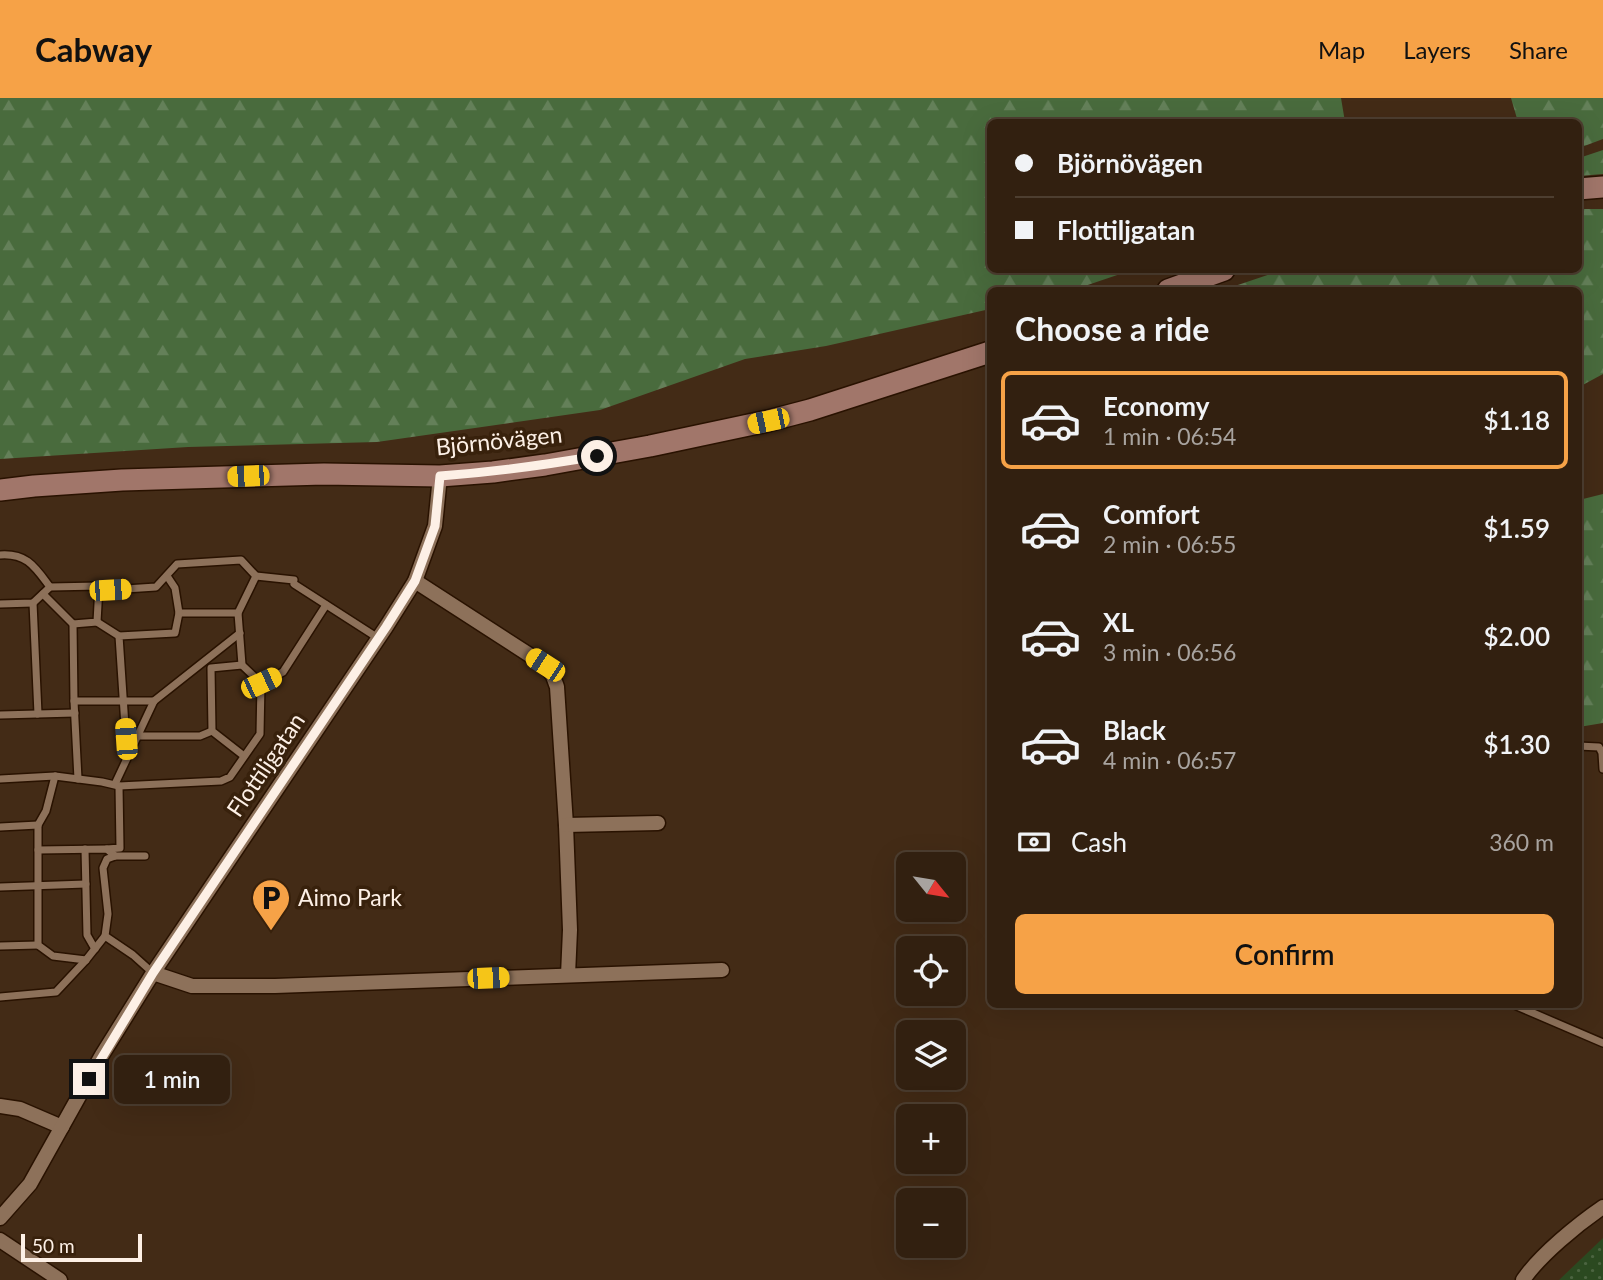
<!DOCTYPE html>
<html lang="en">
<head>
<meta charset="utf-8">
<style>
  :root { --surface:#322010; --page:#3d2d1e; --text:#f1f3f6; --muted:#a8a39f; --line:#4d3e30; --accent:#f6a247 }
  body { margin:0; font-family:Lato,sans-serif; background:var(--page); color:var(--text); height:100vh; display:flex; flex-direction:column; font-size:26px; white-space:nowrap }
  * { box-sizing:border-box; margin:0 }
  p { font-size:23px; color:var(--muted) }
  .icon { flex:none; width:38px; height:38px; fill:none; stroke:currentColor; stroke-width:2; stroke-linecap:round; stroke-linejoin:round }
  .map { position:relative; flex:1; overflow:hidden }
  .details { position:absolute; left:987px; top:189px; width:595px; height:721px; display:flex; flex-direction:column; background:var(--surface); border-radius:10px; box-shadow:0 7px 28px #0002,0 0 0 2px var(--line) }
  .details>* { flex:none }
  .guide { position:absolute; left:987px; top:21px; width:595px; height:154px; border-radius:10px; box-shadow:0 7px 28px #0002,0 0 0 2px var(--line); display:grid; align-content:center; height:154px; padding:0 28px; background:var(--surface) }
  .needle { width:46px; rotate:120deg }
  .controls { position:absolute; left:896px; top:754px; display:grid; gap:14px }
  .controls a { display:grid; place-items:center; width:70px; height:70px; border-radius:10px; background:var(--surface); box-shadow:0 7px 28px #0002,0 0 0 2px var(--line); font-size:35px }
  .scale { position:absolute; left:21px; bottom:18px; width:121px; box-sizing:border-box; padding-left:7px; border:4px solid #fdf0e6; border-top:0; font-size:19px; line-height:24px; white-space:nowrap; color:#fdf0e6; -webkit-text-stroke:5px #38210c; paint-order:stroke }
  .end { position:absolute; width:32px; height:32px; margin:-16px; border:9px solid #fdf0e6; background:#111; box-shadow:0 0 0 4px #111 }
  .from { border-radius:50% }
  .bubble { position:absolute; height:49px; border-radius:10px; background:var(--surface); box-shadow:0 7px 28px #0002,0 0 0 2px var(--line); font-size:23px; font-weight:600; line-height:49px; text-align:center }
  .car { position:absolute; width:21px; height:42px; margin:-21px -10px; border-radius:9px; box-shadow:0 0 5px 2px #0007; background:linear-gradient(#f5c518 24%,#345 0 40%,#f5c518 0 76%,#345 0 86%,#f5c518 0) }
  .guide b { display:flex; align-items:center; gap:24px; height:66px; font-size:26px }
  .guide b+b { border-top:2px solid var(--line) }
  .guide i { width:18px; height:18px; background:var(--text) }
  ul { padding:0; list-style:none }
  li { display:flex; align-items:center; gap:21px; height:98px; margin:0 14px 10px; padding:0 14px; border:4px solid transparent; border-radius:10px }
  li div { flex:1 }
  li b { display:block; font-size:26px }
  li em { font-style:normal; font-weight:600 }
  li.selected { border-color:var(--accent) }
  li>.icon { width:63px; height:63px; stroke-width:1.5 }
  h2 { padding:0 28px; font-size:32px; line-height:84px }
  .pay { display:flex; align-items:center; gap:18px; height:77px; padding:0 28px; font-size:26px }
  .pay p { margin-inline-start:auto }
  .cta { display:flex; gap:14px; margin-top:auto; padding:14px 28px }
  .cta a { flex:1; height:80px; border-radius:10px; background:var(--accent); color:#111; font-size:28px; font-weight:600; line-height:80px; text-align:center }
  header { display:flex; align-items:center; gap:42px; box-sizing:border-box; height:98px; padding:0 35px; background:var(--accent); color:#111 }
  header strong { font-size:33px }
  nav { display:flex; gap:38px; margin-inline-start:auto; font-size:24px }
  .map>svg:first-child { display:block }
</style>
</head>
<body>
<header>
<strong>Cabway</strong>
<nav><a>Map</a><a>Layers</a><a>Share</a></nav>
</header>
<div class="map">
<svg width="1603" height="1182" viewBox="0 0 1603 1182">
  <defs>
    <pattern id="grass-dots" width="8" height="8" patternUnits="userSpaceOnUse" patternTransform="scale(1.75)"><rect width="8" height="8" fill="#2b4920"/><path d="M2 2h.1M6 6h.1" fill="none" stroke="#4b6440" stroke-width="1.8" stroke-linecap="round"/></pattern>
    <pattern id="forest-firs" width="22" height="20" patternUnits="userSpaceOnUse" patternTransform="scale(1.75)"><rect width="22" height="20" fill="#496b3d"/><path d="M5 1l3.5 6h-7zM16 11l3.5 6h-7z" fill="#648059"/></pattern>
  </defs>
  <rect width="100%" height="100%" fill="#432b16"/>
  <polygon fill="url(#grass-dots)" points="1603,1140 1603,1182 1559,1182 1602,1141"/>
  <g fill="url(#forest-firs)">
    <polygon points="0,0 1341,0 1345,24 990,24 990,172 1132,172 1073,192 990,192 990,211 826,248 745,261 600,312 377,344 188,349 0,361"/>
    <polygon points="1511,0 1603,0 1603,41 1579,50 1578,24 1518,24"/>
    <polygon points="1603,52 1603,76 1579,78 1579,60"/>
    <polygon points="1579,111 1603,111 1603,276 1579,289 1578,192 1223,192 1282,172 1578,172"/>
    <polygon points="1603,396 1603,625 1579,629 1579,402"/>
  </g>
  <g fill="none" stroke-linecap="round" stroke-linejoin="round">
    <defs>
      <g id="service">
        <path d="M0,457C27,455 35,469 50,489"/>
        <polyline points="167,478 175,490 179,515 238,515"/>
        <polyline points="256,478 238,515 242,567 261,585"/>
        <polyline points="294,486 378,540"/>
        <polyline points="43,496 73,526 74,603"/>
        <polyline points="33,505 38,616"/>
        <polyline points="0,506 33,505 50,489 99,488 110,492 156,489 177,466 241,462 256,478 294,482"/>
        <polyline points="97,524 119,538"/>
        <polyline points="73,526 97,524 99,488"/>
        <polyline points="242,567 211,570 212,633 244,658"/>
        <polyline points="0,617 75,615"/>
        <polyline points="137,638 200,638 212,633"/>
        <polyline points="1578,648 1599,649 1602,655 1603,671"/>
        <polyline points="127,658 119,538 175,535 179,515"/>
        <polyline points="55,678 46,713 38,727 38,847 53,858 86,862"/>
        <polyline points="0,681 55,678 102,684 119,688 221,683 230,679 260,636 261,585 283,574 326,507"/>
        <polyline points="78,681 74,603 154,603"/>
        <polyline points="115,686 154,603 240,535"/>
        <polyline points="0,729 38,727"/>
        <polyline points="85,751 87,837 95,851"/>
        <polyline points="107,751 120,750 119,688"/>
        <polyline points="38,752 107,751 115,758"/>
        <polyline points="145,758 115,758 107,761 103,770 108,816 105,838 133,857 153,875"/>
        <polyline points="0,789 86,786"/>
        <polyline points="0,848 38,847"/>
        <polyline points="0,899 56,894 86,862 105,838"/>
        <polyline points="1512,906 1603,945"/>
      </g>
      <g id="minor">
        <polyline points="415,483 545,567 553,578 557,589 566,727 570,832 568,877"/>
        <polyline points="566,727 658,725"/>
        <polyline points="153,875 192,888 275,888 722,872"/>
        <polyline points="0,1008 20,1011 62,1029"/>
        <polyline points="0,1120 30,1086 102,957 153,875 386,529 415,483 435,428 440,378"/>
        <polyline points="0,1142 60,1182"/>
        <path d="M1523,1182C1540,1157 1578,1126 1603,1109"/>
      </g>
      <g id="secondary">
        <polyline points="1578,91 1603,89"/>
        <polyline points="1168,192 1224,172"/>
        <polyline points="0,392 34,388 122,382 324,376 440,378 493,374 545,367 650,348 768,323 810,312 990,254"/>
      </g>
    </defs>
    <use href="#service" stroke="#291200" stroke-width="10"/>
    <use href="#minor" stroke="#291200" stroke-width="17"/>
    <use href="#secondary" stroke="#291200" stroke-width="24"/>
    <use href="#service" stroke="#8d715a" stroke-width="7"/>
    <use href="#minor" stroke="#8d715a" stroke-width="14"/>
    <use href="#secondary" stroke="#a1766a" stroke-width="21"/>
  </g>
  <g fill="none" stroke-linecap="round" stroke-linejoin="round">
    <path stroke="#fdf0e6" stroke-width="9" d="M89,981L153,875L386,529L415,483L435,428L440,378C493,374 545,367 597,358"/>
  </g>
  <defs>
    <symbol id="parking-pin" viewBox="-11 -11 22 30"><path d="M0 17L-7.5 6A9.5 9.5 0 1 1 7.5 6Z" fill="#f6a247" stroke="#38210c"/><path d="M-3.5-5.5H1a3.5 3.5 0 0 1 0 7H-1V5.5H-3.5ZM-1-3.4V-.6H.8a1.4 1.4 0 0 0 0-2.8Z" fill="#111"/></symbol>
  </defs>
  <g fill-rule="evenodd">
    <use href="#parking-pin" x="249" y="778" width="44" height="60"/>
  </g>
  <g text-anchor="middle" stroke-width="7" stroke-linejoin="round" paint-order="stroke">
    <g font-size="23" fill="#fdf0e6" stroke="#38210c">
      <text transform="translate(499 343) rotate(-6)" y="8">Björnövägen</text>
      <text transform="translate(266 667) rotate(-56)" y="8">Flottiljgatan</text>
    </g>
    <g font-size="23" fill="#fdf0e6" stroke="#38210c" text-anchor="start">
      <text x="298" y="808">Aimo Park</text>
    </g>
  </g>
</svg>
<div class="controls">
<a><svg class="needle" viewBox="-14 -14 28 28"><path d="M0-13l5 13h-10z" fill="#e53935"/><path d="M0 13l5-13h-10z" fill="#a8a39f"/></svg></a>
<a><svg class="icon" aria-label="locate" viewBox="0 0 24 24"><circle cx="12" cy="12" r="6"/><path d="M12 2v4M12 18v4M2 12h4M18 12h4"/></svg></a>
<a><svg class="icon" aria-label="layers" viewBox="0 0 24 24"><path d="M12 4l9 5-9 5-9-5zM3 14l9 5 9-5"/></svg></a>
<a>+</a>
<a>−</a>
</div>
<div class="scale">50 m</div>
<i class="end from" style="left:597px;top:358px"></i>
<i class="end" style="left:89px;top:981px"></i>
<div class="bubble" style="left:114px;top:957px;width:116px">1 min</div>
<i class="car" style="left:768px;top:323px;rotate:258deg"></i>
<i class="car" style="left:248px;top:378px;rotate:268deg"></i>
<i class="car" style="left:110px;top:492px;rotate:87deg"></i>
<i class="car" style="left:545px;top:567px;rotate:303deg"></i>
<i class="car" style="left:261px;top:585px;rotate:65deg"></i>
<i class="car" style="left:126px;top:641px;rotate:356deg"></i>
<i class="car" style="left:488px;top:880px;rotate:88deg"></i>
<div class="guide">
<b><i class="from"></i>Björnövägen</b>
<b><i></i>Flottiljgatan</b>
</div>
<section class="details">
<h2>Choose a ride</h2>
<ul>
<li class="selected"><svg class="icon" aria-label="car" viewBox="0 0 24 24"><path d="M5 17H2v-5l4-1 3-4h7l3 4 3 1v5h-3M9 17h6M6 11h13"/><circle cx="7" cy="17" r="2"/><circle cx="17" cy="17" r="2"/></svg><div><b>Economy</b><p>1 min · 06:54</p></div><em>$1.18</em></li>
<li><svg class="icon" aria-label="car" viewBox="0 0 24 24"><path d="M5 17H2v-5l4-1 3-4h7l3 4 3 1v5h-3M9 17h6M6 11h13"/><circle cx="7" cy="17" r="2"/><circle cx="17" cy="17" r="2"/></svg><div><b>Comfort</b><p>2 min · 06:55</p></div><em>$1.59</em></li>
<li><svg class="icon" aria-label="car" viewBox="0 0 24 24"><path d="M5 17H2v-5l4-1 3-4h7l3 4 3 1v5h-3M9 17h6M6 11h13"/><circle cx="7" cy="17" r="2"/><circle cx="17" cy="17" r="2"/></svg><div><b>XL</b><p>3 min · 06:56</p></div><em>$2.00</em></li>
<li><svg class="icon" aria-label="car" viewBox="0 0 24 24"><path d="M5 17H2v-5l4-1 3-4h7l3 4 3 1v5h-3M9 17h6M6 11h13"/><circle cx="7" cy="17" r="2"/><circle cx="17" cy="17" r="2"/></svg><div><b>Black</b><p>4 min · 06:57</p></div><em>$1.30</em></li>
</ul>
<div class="pay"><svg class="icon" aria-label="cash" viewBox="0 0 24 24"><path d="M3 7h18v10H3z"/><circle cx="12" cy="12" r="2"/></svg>Cash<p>360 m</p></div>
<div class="cta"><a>Confirm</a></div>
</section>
</div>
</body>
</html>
